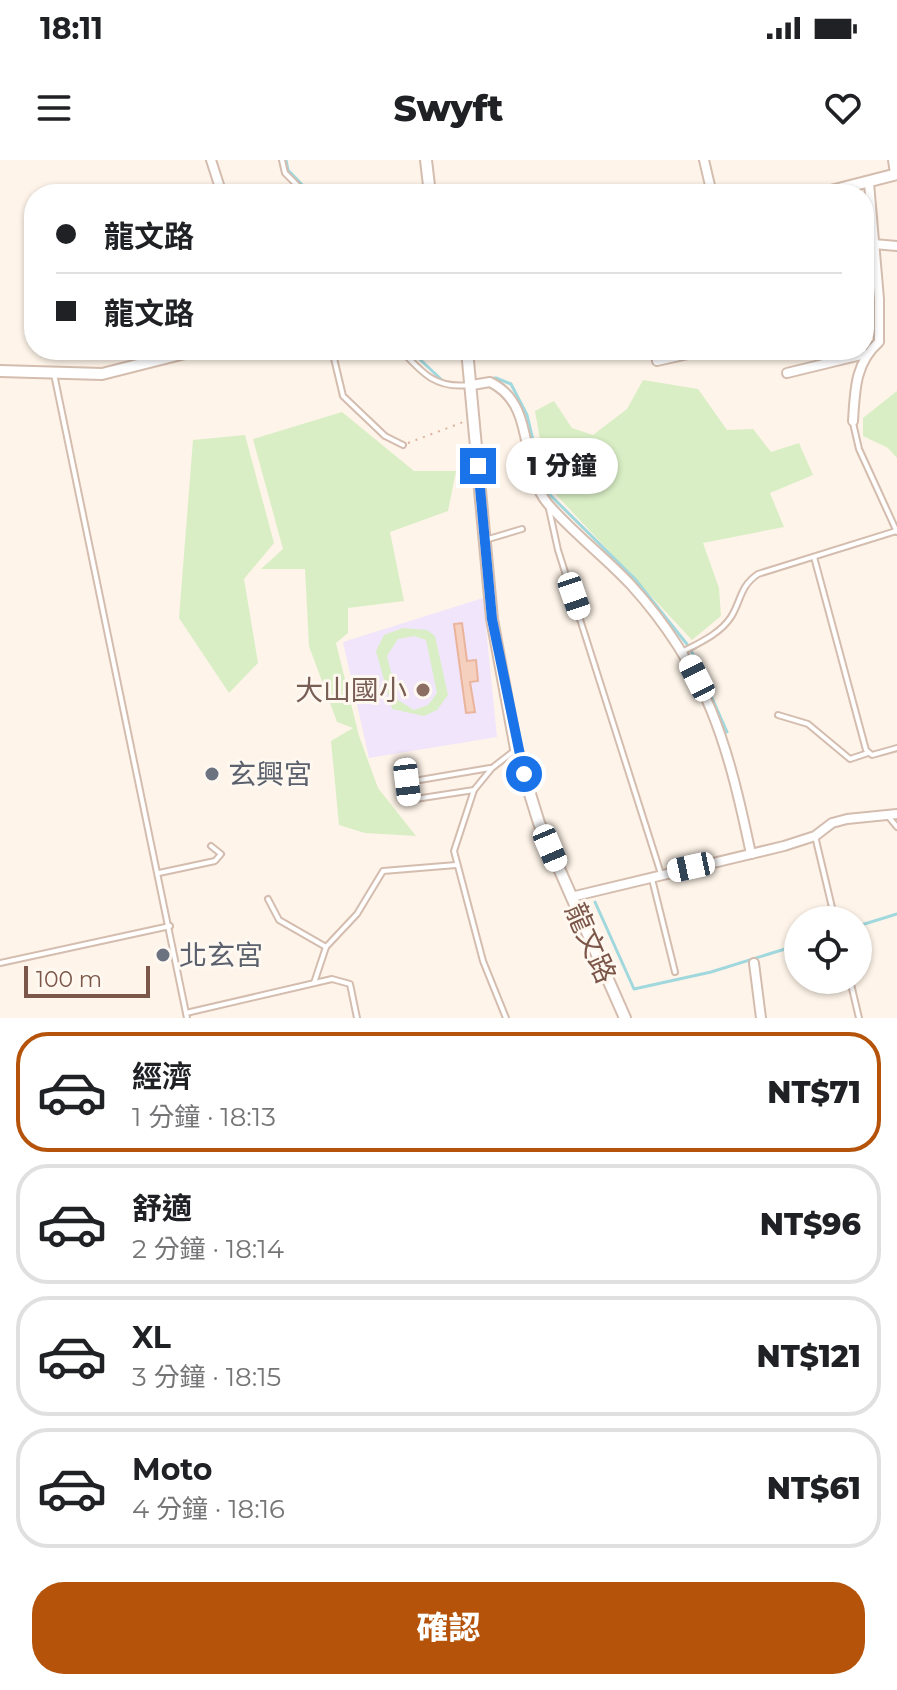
<!DOCTYPE html>
<html lang="zh-TW">
<head>
<meta charset="utf-8">
<style>
  :root { --surface:#fff; --page:#f2f2f2; --text:#202124; --muted:#757577; --line:#e0e0e0; --accent:#b45309 }
  body { margin:0; font-family:Montserrat,"Noto Sans TC",sans-serif; background:var(--page); color:var(--text); height:100vh; display:flex; flex-direction:column; font-size:30px; white-space:nowrap }
  * { box-sizing:border-box; margin:0 }
  p { font-size:26px; color:var(--muted) }
  .icon { flex:none; width:44px; height:44px; fill:none; stroke:currentColor; stroke-width:2; stroke-linecap:round; stroke-linejoin:round }
  .map { position:relative; height:858px; overflow:hidden }
  .side { display:flex; flex-direction:column; background:var(--surface); flex:1 }
  .side>* { flex:none }
  .banner { position:absolute; left:24px; top:24px; width:850px; height:176px; border-radius:32px; box-shadow:0 2px 6px #0004; display:grid; align-content:center; height:176px; padding:0 32px; background:var(--surface) }
  .fabs { position:absolute; left:784px; top:746px; display:grid; gap:16px }
  .fabs a { display:grid; place-items:center; width:88px; height:88px; border-radius:50%; background:var(--surface); box-shadow:0 2px 6px #0004; font-size:40px }
  .scale { position:absolute; left:24px; bottom:20px; width:126px; box-sizing:border-box; padding-left:8px; border:4px solid #7c5749; border-top:0; font-size:22px; line-height:28px; white-space:nowrap; color:#7c5749; -webkit-text-stroke:6px #fff8f1; paint-order:stroke }
  .end { position:absolute; width:36px; height:36px; margin:-18px; border:10px solid #1a73e8; background:#fff; box-shadow:0 0 0 4px #fff }
  .from { border-radius:50% }
  .bubble { position:absolute; height:56px; border-radius:28px; background:var(--surface); box-shadow:0 2px 6px #0004; font-size:26px; font-weight:800; line-height:56px; text-align:center }
  .car { position:absolute; width:24px; height:48px; margin:-24px -12px; border-radius:10px; box-shadow:0 0 6px 2px #0007; background:linear-gradient(#fff 24%,#345 0 40%,#fff 0 76%,#345 0 86%,#fff 0) }
  .banner b { display:flex; align-items:center; gap:28px; height:76px; font-size:30px }
  .banner b+b { border-top:2px solid var(--line) }
  .banner i { width:20px; height:20px; background:var(--text) }
  ul { padding:14px 0 0; list-style:none }
  li { display:flex; align-items:center; gap:24px; height:120px; margin:0 16px 12px; padding:0 16px; border:4px solid var(--line); border-radius:32px }
  li div { flex:1 }
  li b { display:block; font-size:30px }
  li em { font-style:normal; font-weight:800 }
  li.selected { border-color:var(--accent) }
  li>.icon { width:72px; height:72px; stroke-width:1.5 }
  .button { display:flex; gap:16px; margin-top:auto; padding:16px 32px }
  .button a { flex:1; height:92px; border-radius:32px; background:var(--accent); color:#fff; font-size:32px; font-weight:800; line-height:92px; text-align:center }
  .status { display:flex; justify-content:space-between; align-items:center; height:56px; padding:0 40px; background:var(--surface); direction:ltr }
  .status svg { height:22px; fill:currentColor }
  header { display:flex; justify-content:space-between; align-items:center; height:104px; padding:0 32px; background:var(--surface); font-size:36px; font-weight:800 }
  .map>svg:first-child { display:block }
</style>
</head>
<body>
<div class="status"><b>18:11</b><svg viewBox="0 0 49 12"><path d="M0 12V9h3v3zM5 12V6h3v6zM10 12V3h3v9zM15 12V0h3v12zM26 1h20v11H26zM47 4h2v5h-2z"/></svg></div>
<header><svg class="icon" aria-label="menu" viewBox="0 0 24 24"><path d="M4 6h16M4 12h16M4 18h16"/></svg>Swyft<svg class="icon" aria-label="heart" viewBox="0 0 24 24"><path d="M12 20l-8-8c-3-5 5-10 8-4 3-6 11-1 8 4z"/></svg></header>
<div class="map">
<svg width="897" height="858" viewBox="0 0 897 858">
  <rect width="100%" height="100%" fill="#fef4e9"/>
  <polygon fill="#f1e5fb" points="483,438 497,577 369,598 343,482"/>
  <g fill="#d9eec5" fill-rule="evenodd">
    <polygon points="643,220 698,229 727,270 753,269 771,292 799,283 813,315 770,333 784,367 703,383 719,428 721,456 692,480 548,326 535,251 554,241 572,268 593,275 627,249"/>
    <polygon points="897,231 897,298 888,288 863,276 863,258"/>
    <polygon points="342,252 414,311 456,311 448,351 390,372 404,441 348,448 348,473 336,483 359,576 378,628 416,676 365,673 339,665 331,581 353,568 337,562 309,486 305,409 261,409 283,389 253,279"/>
    <polygon points="245,275 274,383 244,419 258,503 229,533 179,458 193,280"/>
    <path d="M403,468L427,470L435,476L448,535L437,550L424,556L392,549L376,491L384,475ZM414,476L426,480L437,533L428,545L414,550L398,540L387,496L398,479Z"/>
  </g>
  <g fill="none" stroke-linecap="round" stroke-linejoin="round">
    <g stroke="#a0d8dd" stroke-width="3">
      <polyline points="286,0 288,10 311,34"/>
      <polyline points="410,190 445,223"/>
      <polyline points="488,219 496,218 511,224 527,255 545,330 635,419 690,488 727,572"/>
      <polyline points="595,742 634,829 711,812 798,785"/>
      <polyline points="858,766 897,754"/>
    </g>
  </g>
  <polygon fill="#f6d0be" stroke="#eab49c" stroke-width="2" points="462,463 467,501 476,500 478,521 470,522 475,552 466,553 454,464"/>
  <g fill="none" stroke-linecap="round" stroke-linejoin="round">
    <defs>
      <g id="service">
        <polyline points="282,0 285,13 306,34"/>
        <polyline points="332,190 343,236 385,276 403,285"/>
        <path d="M401,190C422,213 436,229 469,225"/>
        <polyline points="54,214 187,858"/>
        <polyline points="853,263 859,289 897,372"/>
        <polyline points="549,349 558,390 661,714"/>
        <polyline points="485,380 522,369"/>
        <polyline points="814,397 866,590 872,595 897,588"/>
        <path d="M682,492C699,483 720,474 731,457C741,441 740,426 758,414L896,371"/>
        <polyline points="778,555 808,564 850,599 868,593"/>
        <polyline points="407,602 409,640 474,630"/>
        <polyline points="408,622 490,608"/>
        <polyline points="888,656 897,667"/>
        <polyline points="815,676 835,760"/>
        <polyline points="159,713 215,701 221,694 211,686"/>
        <polyline points="652,719 675,812"/>
        <polyline points="268,739 279,760 326,787"/>
        <polyline points="0,803 170,766"/>
        <polyline points="850,820 859,858"/>
        <polyline points="314,823 326,787 357,754 383,711 456,705"/>
        <polyline points="186,853 332,819 350,824 357,858"/>
        <polyline points="506,858 483,801 454,691 474,630 492,608 514,591"/>
      </g>
      <g id="minor">
        <polyline points="211,0 222,34"/>
        <polyline points="704,0 712,34"/>
        <polyline points="893,0 895,14"/>
        <polyline points="874,84 897,86"/>
        <polyline points="656,190 657,201 706,190"/>
        <polyline points="787,213 865,194"/>
        <path d="M472,225L490,222C538,245 518,309 548,344C573,373 605,397 631,425C708,510 728,585 751,694"/>
        <path d="M853,261C855,230 855,203 879,182V139L869,23"/>
        <polyline points="571,737 784,686 815,676 832,663 847,659 897,654"/>
        <polyline points="754,803 761,858"/>
      </g>
      <g id="tertiary">
        <polyline points="426,0 430,34"/>
        <polyline points="819,34 897,14"/>
        <polyline points="467,190 492,459 516,589 539,663 625,858"/>
        <polyline points="0,211 102,214 197,190"/>
      </g>
    </defs>
    <use href="#service" stroke="#d4bdaf" stroke-width="8"/>
    <use href="#minor" stroke="#d4bdaf" stroke-width="12"/>
    <use href="#tertiary" stroke="#d4bdaf" stroke-width="14"/>
    <polyline stroke="#dcb3a0" stroke-width="2" stroke-dasharray="2 6" stroke-linecap="butt" points="408,283 466,261"/>
    <use href="#service" stroke="#fff" stroke-width="4"/>
    <use href="#minor" stroke="#fff" stroke-width="8"/>
    <use href="#tertiary" stroke="#fff" stroke-width="10"/>
  </g>
  <g fill="none" stroke-linecap="round" stroke-linejoin="round">
    <polyline stroke="#1a73e8" stroke-width="10" points="478,306 492,459 524,614"/>
  </g>
  <circle fill="#8d6e63" stroke="#fff8f1" stroke-width="3" cx="423" cy="530" r="8"/>
  <g fill="#6b7280" stroke="#fff8f1" stroke-width="3">
    <circle cx="212" cy="614" r="8"/>
    <circle cx="163" cy="795" r="8"/>
  </g>
  <g text-anchor="middle" stroke-width="6" stroke-linejoin="round" paint-order="stroke">
    <g font-size="28" fill="#785e54" stroke="#fff8f1" text-anchor="end">
      <text x="407" y="540">大山國小</text>
    </g>
    <g font-size="28" fill="#5b616d" stroke="#fff8f1" text-anchor="start">
      <text x="228" y="624">玄興宮</text>
      <text x="179" y="805">北玄宮</text>
    </g>
    <g font-size="28" fill="#7c5749" stroke="#fff8f1">
      <text transform="translate(591 783) rotate(66)" y="10">龍文路</text>
    </g>
  </g>
</svg>
<div class="fabs">
<a><svg class="icon" aria-label="locate" viewBox="0 0 24 24"><circle cx="12" cy="12" r="6"/><path d="M12 2v4M12 18v4M2 12h4M18 12h4"/></svg></a>
</div>
<div class="scale">100 m</div>
<i class="end from" style="left:524px;top:614px"></i>
<i class="end" style="left:478px;top:306px"></i>
<div class="bubble" style="left:506px;top:278px;width:112px">1 分鐘</div>
<i class="car" style="left:574px;top:436px;rotate:161deg"></i>
<i class="car" style="left:697px;top:518px;rotate:333deg"></i>
<i class="car" style="left:407px;top:622px;rotate:173deg"></i>
<i class="car" style="left:550px;top:688px;rotate:157deg"></i>
<i class="car" style="left:691px;top:707px;rotate:258deg"></i>
<div class="banner">
<b><i class="from"></i>龍文路</b>
<b><i></i>龍文路</b>
</div>
</div>
<section class="side">
<ul>
<li class="selected"><svg class="icon" aria-label="car" viewBox="0 0 24 24"><path d="M5 17H2v-5l4-1 3-4h7l3 4 3 1v5h-3M9 17h6M6 11h13"/><circle cx="7" cy="17" r="2"/><circle cx="17" cy="17" r="2"/></svg><div><b>經濟</b><p>1 分鐘 · 18:13</p></div><em>NT$71</em></li>
<li><svg class="icon" aria-label="car" viewBox="0 0 24 24"><path d="M5 17H2v-5l4-1 3-4h7l3 4 3 1v5h-3M9 17h6M6 11h13"/><circle cx="7" cy="17" r="2"/><circle cx="17" cy="17" r="2"/></svg><div><b>舒適</b><p>2 分鐘 · 18:14</p></div><em>NT$96</em></li>
<li><svg class="icon" aria-label="car" viewBox="0 0 24 24"><path d="M5 17H2v-5l4-1 3-4h7l3 4 3 1v5h-3M9 17h6M6 11h13"/><circle cx="7" cy="17" r="2"/><circle cx="17" cy="17" r="2"/></svg><div><b>XL</b><p>3 分鐘 · 18:15</p></div><em>NT$121</em></li>
<li><svg class="icon" aria-label="car" viewBox="0 0 24 24"><path d="M5 17H2v-5l4-1 3-4h7l3 4 3 1v5h-3M9 17h6M6 11h13"/><circle cx="7" cy="17" r="2"/><circle cx="17" cy="17" r="2"/></svg><div><b>Moto</b><p>4 分鐘 · 18:16</p></div><em>NT$61</em></li>
</ul>
<div class="button"><a>確認</a></div>
</section>
</body>
</html>
